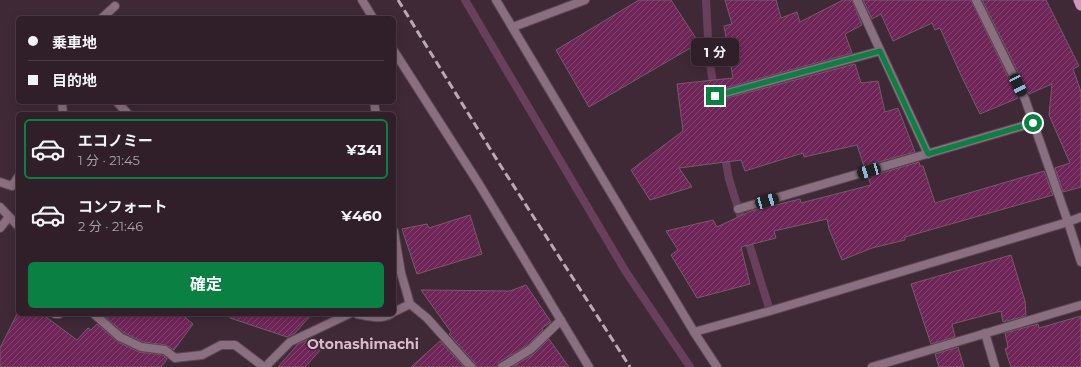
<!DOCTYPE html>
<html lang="ja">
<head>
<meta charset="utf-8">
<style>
  :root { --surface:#301f29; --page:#3c2c35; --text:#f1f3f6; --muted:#a8a2a8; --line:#4b3d46; --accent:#0b8043 }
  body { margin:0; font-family:Montserrat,"Noto Sans JP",sans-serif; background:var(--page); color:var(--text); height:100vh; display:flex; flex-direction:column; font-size:15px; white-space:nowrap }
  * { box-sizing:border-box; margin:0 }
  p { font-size:13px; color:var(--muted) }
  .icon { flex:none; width:22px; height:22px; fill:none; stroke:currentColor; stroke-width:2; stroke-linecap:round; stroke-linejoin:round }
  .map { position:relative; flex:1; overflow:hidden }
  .sheet { position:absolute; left:16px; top:112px; width:380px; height:204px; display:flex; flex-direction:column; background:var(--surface); border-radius:6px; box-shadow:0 2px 10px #0003,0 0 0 1px var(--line) }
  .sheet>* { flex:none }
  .top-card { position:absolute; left:16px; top:16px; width:380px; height:88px; border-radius:6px; box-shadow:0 2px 10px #0003,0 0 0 1px var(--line); display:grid; align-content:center; height:88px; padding:0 12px; background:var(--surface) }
  .end { position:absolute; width:18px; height:18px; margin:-9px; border:5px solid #0b8043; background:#fff; box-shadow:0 0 0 2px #fff }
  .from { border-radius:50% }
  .bubble { position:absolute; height:28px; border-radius:6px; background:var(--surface); box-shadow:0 2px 10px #0003,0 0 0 1px var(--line); font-size:13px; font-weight:700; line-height:28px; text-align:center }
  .car { position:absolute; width:12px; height:24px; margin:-12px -6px; border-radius:5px; box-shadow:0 0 3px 1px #0007; background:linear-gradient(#222 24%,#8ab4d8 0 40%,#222 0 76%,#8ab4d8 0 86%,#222 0) }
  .top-card b { display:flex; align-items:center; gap:14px; height:38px; font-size:15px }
  .top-card b+b { border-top:1px solid var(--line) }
  .top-card i { width:10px; height:10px; background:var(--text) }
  ul { padding:7px 0 0; list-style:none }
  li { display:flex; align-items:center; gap:12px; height:60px; margin:0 8px 6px; padding:0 4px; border:2px solid transparent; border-radius:6px }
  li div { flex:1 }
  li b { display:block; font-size:15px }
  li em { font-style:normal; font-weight:700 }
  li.active { border-color:var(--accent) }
  li>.icon { width:36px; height:36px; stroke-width:1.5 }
  .cta { display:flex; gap:8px; margin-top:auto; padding:8px 12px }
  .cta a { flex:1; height:46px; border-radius:6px; background:var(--accent); color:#fff; font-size:16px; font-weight:700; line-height:46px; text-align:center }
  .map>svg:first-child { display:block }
</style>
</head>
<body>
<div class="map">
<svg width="1081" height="367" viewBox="0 0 1081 367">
  <defs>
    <pattern id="building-hatch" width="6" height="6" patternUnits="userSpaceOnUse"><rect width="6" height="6" fill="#702559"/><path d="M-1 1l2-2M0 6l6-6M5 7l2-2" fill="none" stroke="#844470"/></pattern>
  </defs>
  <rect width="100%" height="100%" fill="#402937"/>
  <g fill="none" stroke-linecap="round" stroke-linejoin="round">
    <g stroke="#68405c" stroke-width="8">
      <polyline points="465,0 626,272 690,367"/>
      <polyline points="706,0 709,57 716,103"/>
      <polyline points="724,151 729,179 770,311"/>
    </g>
  </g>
  <g fill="url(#building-hatch)" stroke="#755b6a">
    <polygon points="639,0 671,0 699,43 589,107 556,50"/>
    <polygon points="725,0 776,0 781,18 797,12 800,22 843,0 852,0 862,25 845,34 852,53 714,91 711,92 710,95 711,100 716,101 855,64 861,83 878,81 885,112 898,108 915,152 864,166 857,145 804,157 803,153 745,171 741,160 679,168 692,187 650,200 631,170 683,131 677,84 733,78 724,26 732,24"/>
    <polygon points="863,0 971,0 1018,98 980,114 959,71 940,28 935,30 932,23 893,41 881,14 872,19"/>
    <polygon points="982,0 1046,0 1079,66 1073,69 1081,92 1081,187 1063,192 1055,168 1070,163 1049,115 1052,84 1029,94"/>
    <polygon points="919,162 920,166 923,166 935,203 1044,171 1053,195 905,237 905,240 872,248 842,260 829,229 827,219 774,231 776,238 741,247 750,284 697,298 671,255 678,250 666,231 713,220 717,227 751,211 800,199 801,203 871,185 868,177"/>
    <polygon points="470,215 482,254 417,274 402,229 427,224 429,228"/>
    <polygon points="1011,255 1025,301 1026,316 1003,322 1001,311 952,324 955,337 931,344 911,284"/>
    <polygon points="526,285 551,322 542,328 543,330 528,345 499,362 497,367 476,367 475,363 449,334 451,332 421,290 510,291"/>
    <polygon points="18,312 18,314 42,314 77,340 88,328 91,330 97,324 118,342 139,352 163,355 167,359 161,367 0,367 0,348"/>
    <polygon points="105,314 181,314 193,324 174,350 166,345 143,342 123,332 104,316"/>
    <polygon points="231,314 312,314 295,333 287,337 230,318"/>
    <polygon points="1081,316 1081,367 1011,367 1005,349 1008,347 1005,333 1038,324 1039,328"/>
    <polygon points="310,339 322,348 305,367 278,367 298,344"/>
    <polygon points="549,339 569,367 512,367 534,354"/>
    <polygon points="440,341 464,367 411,367"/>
    <polygon points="958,347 964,367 939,367 935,354"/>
  </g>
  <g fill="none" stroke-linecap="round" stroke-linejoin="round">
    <defs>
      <g id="minor">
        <polyline points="496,0 694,332 717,367"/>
        <polyline points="857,0 928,154"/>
        <polyline points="976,0 1025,99 1068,222 1081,262"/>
        <polyline points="102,18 115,6"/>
        <polyline points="513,27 585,0"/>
        <polyline points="715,96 880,51"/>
        <polyline points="62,102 63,114"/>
        <polyline points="117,102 128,114"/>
        <polyline points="374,102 376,114"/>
        <polyline points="0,182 12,186 18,177"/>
        <polyline points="0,207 18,226"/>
        <polyline points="738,209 1033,123"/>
        <polyline points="0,228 9,217"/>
        <polyline points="394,231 401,273 410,304 427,318 471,367"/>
        <polyline points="394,312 410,304"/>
        <polyline points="55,314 59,314"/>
        <polyline points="94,314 120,337 141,347 165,350 175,358 202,355 221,345 235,345 264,367"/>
        <path d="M357,314C368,316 380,320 391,314"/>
        <polyline points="694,332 770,311 1068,222 1081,217"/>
        <polyline points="985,333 995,367"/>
        <polyline points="267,367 269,363 290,342 349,314"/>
        <polyline points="502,367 531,349 561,320"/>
        <polyline points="872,367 1081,305"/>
      </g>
      <g id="tertiary">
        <polyline points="362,0 373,18"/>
        <polyline points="394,51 479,184 589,367"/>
      </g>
      <polyline id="trunk" points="1079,0 1081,5"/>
    </defs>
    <use href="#minor" stroke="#5b4854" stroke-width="10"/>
    <use href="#tertiary" stroke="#5b4854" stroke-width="10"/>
    <use href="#trunk" stroke="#5b4854" stroke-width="12"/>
    <use href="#minor" stroke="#896f7f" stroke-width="8"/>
    <use href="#tertiary" stroke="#896f7f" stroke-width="8"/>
    <use href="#trunk" stroke="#d496bc" stroke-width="11"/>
    <polyline stroke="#baa9b3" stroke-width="3" stroke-dasharray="8 4" stroke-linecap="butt" points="398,0 497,160 630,367"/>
  </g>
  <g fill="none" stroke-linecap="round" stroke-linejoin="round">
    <polyline stroke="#0b8043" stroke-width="5" points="715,96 880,51 928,154 1033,123"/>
  </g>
  <g text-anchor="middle" stroke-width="3.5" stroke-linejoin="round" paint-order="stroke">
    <g font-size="14" font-weight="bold" fill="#d7bacb" stroke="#402937">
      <text x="363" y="349">Otonashimachi</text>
    </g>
  </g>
</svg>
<i class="end from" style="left:1033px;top:123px"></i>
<i class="end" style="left:715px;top:96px"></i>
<div class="bubble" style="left:691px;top:38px;width:48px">1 分</div>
<i class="car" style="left:1018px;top:85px;rotate:154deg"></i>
<i class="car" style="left:869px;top:171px;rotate:254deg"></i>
<i class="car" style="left:767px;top:201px;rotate:74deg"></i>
<div class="top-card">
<b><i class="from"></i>乗車地</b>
<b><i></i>目的地</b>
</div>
<section class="sheet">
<ul>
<li class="active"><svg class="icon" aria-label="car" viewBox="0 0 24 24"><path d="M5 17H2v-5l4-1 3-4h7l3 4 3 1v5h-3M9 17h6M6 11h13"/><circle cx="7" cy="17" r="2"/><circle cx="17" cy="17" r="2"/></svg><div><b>エコノミー</b><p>1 分 · 21:45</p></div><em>¥341</em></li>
<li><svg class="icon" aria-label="car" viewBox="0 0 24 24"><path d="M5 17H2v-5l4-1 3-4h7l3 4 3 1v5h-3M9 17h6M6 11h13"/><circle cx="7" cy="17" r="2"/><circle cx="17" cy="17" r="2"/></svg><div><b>コンフォート</b><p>2 分 · 21:46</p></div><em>¥460</em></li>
</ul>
<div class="cta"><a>確定</a></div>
</section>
</div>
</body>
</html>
